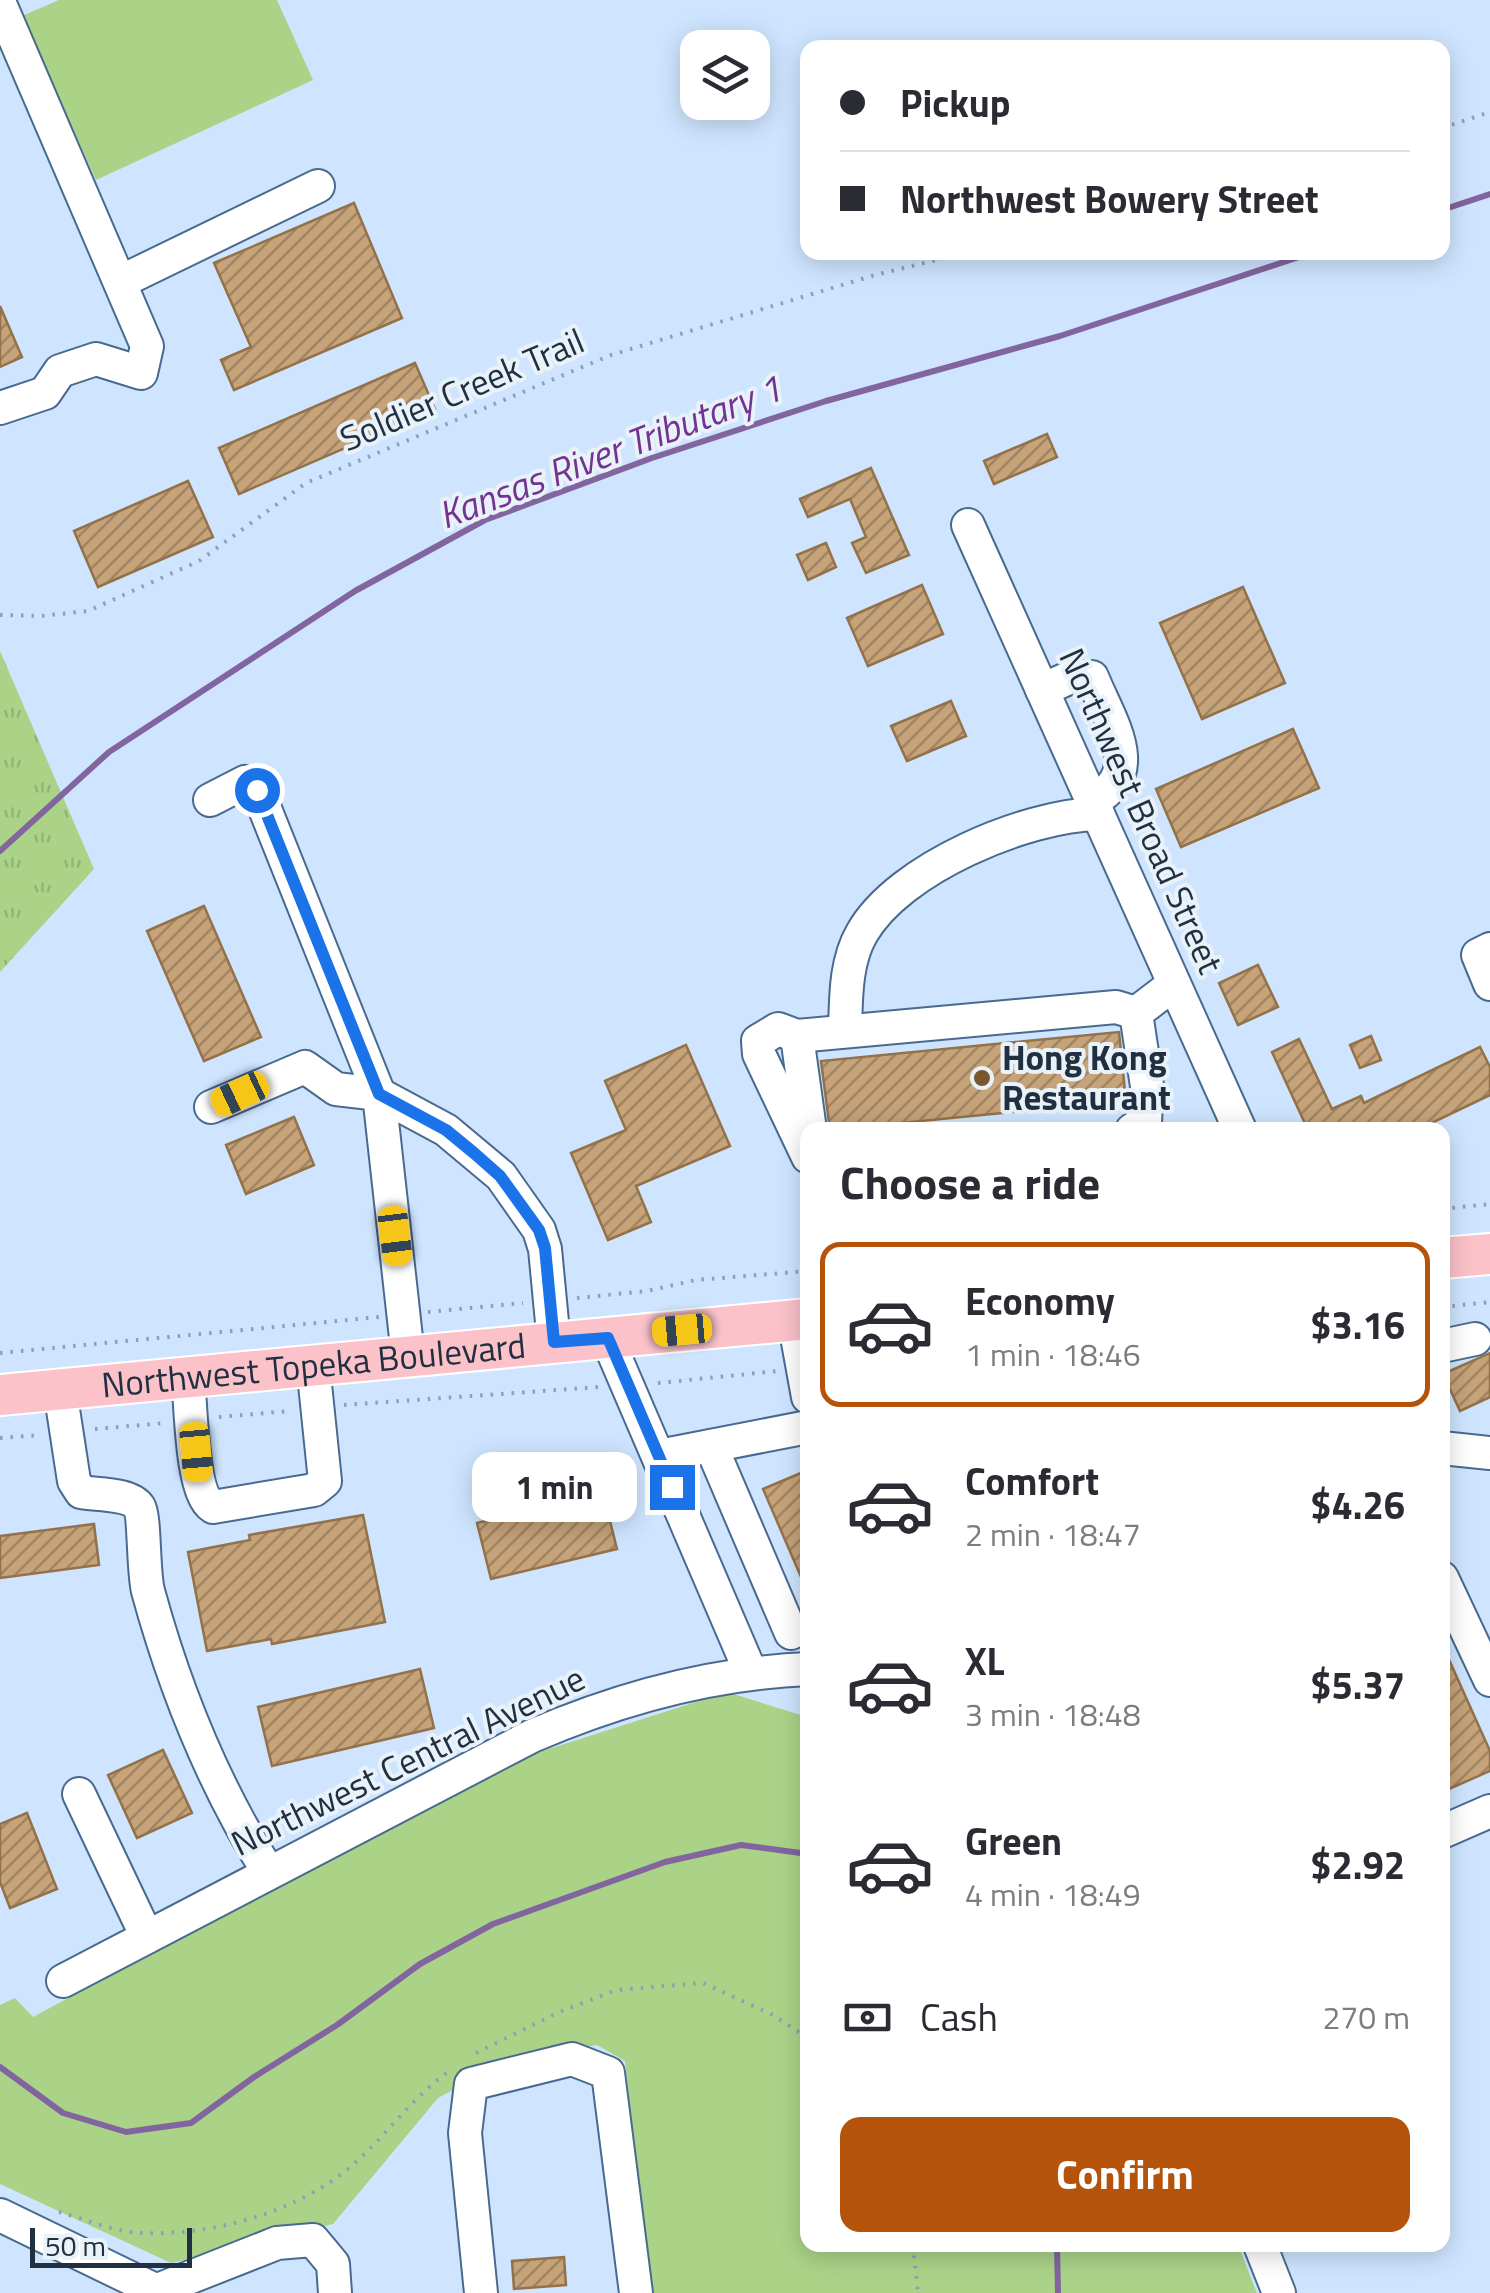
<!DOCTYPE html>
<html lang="en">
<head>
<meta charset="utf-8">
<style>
  :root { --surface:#fff; --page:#f2f2f3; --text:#2b2b33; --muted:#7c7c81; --line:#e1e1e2; --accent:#b45309 }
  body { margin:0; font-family:"Titillium Web",sans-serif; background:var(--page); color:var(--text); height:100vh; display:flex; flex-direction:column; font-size:38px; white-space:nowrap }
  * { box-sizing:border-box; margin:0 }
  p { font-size:32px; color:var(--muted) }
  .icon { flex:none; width:55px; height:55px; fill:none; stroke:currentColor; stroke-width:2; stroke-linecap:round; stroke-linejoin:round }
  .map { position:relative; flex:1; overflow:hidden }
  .details { position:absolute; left:800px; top:1122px; width:650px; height:1130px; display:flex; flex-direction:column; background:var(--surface); border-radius:20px; box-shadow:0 5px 25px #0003 }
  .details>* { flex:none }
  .banner { position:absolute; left:800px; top:40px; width:650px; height:220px; border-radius:20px; box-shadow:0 5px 25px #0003; display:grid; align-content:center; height:220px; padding:0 40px; background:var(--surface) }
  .tools { position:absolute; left:680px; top:30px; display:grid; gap:20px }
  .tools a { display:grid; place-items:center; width:90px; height:90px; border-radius:20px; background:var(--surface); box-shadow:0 5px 25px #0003; font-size:50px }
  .scale { position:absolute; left:30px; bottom:25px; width:162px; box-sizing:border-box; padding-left:10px; border:5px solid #213040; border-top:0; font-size:28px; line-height:35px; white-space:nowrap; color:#213040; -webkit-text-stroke:8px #e9f1f9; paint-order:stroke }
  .end { position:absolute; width:45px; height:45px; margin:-22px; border:12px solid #1a73e8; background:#fff; box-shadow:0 0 0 5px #fff }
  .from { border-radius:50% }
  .bubble { position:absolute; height:70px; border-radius:20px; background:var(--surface); box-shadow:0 5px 25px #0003; font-size:32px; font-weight:700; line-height:70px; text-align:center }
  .car { position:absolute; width:30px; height:60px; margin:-30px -15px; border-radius:12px; box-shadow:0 0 8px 2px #0007; background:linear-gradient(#f5c518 24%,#345 0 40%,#f5c518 0 76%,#345 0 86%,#f5c518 0) }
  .banner b { display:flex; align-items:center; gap:35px; height:95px; font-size:38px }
  .banner b+b { border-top:2px solid var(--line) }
  .banner i { width:25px; height:25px; background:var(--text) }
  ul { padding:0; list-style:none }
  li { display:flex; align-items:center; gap:30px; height:165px; margin:0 20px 15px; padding:0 20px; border:5px solid transparent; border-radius:20px }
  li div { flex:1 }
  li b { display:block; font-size:38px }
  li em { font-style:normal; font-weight:700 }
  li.on { border-color:var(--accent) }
  li>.icon { width:90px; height:90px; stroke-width:1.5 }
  h2 { padding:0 40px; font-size:45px; line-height:120px }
  .pay { display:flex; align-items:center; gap:25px; height:110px; padding:0 40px; font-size:38px }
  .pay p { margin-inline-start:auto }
  .button { display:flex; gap:20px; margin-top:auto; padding:20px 40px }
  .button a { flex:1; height:115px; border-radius:20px; background:var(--accent); color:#fff; font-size:40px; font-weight:700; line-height:115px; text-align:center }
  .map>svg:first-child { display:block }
</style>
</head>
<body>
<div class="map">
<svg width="1490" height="2293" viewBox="0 0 1490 2293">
  <defs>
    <pattern id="park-tufts" width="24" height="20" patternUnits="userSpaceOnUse" patternTransform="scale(2.5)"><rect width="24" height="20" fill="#aad388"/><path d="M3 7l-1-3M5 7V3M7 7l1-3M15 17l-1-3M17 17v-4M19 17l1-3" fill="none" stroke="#92b576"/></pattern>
    <pattern id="building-hatch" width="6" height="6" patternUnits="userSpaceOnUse" patternTransform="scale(2.5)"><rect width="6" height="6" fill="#c6a379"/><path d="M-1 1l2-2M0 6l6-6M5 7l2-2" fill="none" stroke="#a08565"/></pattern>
  </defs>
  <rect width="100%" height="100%" fill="#cfe5ff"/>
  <g fill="#aad388">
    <polygon points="59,0 277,0 313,80 96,180 22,16"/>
    <polygon points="727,1692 807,1717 808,2245 1238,2245 1257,2293 651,2293 625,2061 597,2045 505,2062 438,2098 333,2224 171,2263 0,2184 0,2005 15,1998 33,2017 499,1765"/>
  </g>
  <polygon fill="url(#park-tufts)" points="0,651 94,869 0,972"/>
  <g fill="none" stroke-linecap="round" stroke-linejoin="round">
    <g stroke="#82649f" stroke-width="6">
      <polyline points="1442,210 1490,194"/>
      <polyline points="0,851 109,752 355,591 485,520 652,458 826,401 1060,336 1314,252"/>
      <polyline points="0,2067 63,2113 126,2132 191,2123 254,2077 337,2025 420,1964 493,1924 665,1862 741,1845 808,1854"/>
      <polyline points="1057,2245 1058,2293"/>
    </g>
  </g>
  <g fill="url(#building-hatch)" stroke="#937249" stroke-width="2.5">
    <polygon points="354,203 402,318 234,390 221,360 251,347 214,263"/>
    <polygon points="0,306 22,357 0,367"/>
    <polygon points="415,363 435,409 239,494 219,448"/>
    <polygon points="1047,434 1057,457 994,484 984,461"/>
    <polygon points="871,468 909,555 866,573 852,543 866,537 850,499 808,517 800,499"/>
    <polygon points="188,481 213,537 98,587 74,531"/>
    <polygon points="826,543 836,567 808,580 797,555"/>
    <polygon points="922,585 943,634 868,666 847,618"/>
    <polygon points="1243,587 1285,683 1202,719 1160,623"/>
    <polygon points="951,701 966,736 907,761 891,726"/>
    <polygon points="1293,729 1319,788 1181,847 1156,789"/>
    <polygon points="204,906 261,1037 204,1061 147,931"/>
    <polygon points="1258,965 1278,1007 1238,1025 1219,983"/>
    <polygon points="1119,1032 1126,1101 830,1130 821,1061"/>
    <polygon points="1371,1036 1381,1060 1360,1068 1350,1045"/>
    <polygon points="1299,1039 1332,1109 1361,1096 1364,1103 1480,1047 1490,1067 1490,1095 1417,1130 1308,1130 1272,1052"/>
    <polygon points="686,1045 730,1146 636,1186 651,1222 608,1240 571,1153 626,1130 605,1081"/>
    <polygon points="294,1117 314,1165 246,1194 226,1145"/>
    <polygon points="1490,1353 1490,1397 1460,1411 1443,1374"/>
    <polygon points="808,1470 808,1593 763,1489"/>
    <polygon points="603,1493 617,1549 491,1579 477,1523"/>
    <polygon points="363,1515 385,1622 272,1644 271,1639 207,1651 188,1552 250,1540 249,1535"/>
    <polygon points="94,1524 99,1565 0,1578 0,1536"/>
    <polygon points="1442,1644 1490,1751 1490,1771 1442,1792"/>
    <polygon points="420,1669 434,1728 272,1766 258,1707"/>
    <polygon points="163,1750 192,1813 137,1838 108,1775"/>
    <polygon points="27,1813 57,1889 10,1908 0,1882 0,1824"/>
    <polygon points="564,2257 566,2285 514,2289 512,2261"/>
  </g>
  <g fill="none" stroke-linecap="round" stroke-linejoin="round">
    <defs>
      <g id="minor">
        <polyline points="0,4 147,346 141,373 96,359 60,371 45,393 0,408"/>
        <polyline points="120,282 318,186"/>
        <polyline points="968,525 1240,1130"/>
        <path d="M1042,690L1071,677H1092C1109,720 1148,773 1092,801"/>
        <polyline points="210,800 245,782 257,789 379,1094 408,1356"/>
        <polyline points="1490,949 1478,955 1490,984"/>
        <path d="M845,1031C846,999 845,962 862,933C899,868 1027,815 1098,814"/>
        <polyline points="797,1036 810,1130"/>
        <polyline points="211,1107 305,1067 336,1089 379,1094 446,1130 501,1176 539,1230 545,1249 554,1343"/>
        <polyline points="1132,1130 1145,1122 1147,1086 1136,1013 1174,984"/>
        <polyline points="808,1157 759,1054 758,1041 778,1029 797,1036 1116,1007 1136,1013"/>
        <polyline points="794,1320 808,1397"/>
        <polyline points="607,1338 750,1671"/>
        <polyline points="1442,1346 1475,1339"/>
        <path d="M188,1377C191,1404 191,1494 213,1507L314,1490L325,1481L313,1365"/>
        <path d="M60,1390L74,1481L81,1492C96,1495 130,1493 139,1507C145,1516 143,1572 148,1591C175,1690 214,1786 269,1873"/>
        <polyline points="711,1446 791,1633"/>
        <polyline points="1442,1448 1490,1453"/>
        <polyline points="659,1456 808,1427"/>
        <polyline points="1442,1578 1490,1680"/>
        <polyline points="79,1794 147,1937"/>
        <polyline points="1442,1832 1490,1811"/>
        <path d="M63,1981L532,1736C620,1698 711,1673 808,1669"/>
        <polyline points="0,2215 161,2293"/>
        <polyline points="1260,2245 1279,2293"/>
        <polyline points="158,2290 277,2243 313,2240 333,2264 335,2293"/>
        <polyline points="481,2293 465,2133 471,2084 572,2059 608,2073 636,2293"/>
      </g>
      <g id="major">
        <polyline points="1442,1258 1490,1254"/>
        <path id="s1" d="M0,1395L808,1319"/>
      </g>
    </defs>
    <use href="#minor" stroke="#496a8f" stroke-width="36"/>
    <use href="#major" stroke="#fff" stroke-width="44"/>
    <g stroke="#8ca0b6" stroke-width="4" stroke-dasharray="2.5 8" stroke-linecap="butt">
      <polyline points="1442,128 1490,112"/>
      <polyline points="0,615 41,616 88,611 199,561 306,483 611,355 875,275 969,252"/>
      <polyline points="1442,1209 1490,1204"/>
      <polyline points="577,1298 647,1291 696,1280 808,1271"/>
      <polyline points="1442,1307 1490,1302"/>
      <polyline points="428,1312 523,1303"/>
      <polyline points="0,1353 379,1317"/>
      <polyline points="658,1383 778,1371"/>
      <polyline points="344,1405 599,1387"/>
      <polyline points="219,1417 290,1411"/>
      <polyline points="95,1429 165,1423"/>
      <polyline points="0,1438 41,1435"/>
      <polyline points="476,2053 557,2013 616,1990 703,1983 773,2015 808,2038"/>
      <path d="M59,2212C85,2219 115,2232 141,2233C211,2236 295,2213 349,2168C385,2138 408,2101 448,2072"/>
      <polyline points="913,2245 918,2293"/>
    </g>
    <use href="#minor" stroke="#fff" stroke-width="32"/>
    <use href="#major" stroke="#fbc2ca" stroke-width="40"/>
  </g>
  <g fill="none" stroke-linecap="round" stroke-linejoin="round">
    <polyline stroke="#1a73e8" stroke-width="12" points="257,790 379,1094 446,1130 474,1153 500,1176 539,1230 545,1248 554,1342 608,1338 672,1487"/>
  </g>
  <circle fill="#79582e" stroke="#e9f1f9" stroke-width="4" cx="982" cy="1078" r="10"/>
  <g text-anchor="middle" stroke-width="8" stroke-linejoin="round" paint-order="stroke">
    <g font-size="35" fill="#213040" stroke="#e9f1f9">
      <text transform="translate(462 390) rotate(-23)" y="12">Soldier Creek Trail</text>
      <text transform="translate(1141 811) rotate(66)" y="12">Northwest Broad Street</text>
      <text dy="12" stroke="none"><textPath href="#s1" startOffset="315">Northwest Topeka Boulevard</textPath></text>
      <text transform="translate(408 1761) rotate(-26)" y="12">Northwest Central Avenue</text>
    </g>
    <g font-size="35" font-weight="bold" fill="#213040" stroke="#e9f1f9" text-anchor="start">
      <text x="1002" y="1070">Hong Kong<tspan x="1002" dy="40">Restaurant</tspan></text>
    </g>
    <g font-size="38" font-style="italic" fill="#713491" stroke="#e9f1f9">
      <text transform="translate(610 452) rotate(-21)" y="13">Kansas River Tributary 1</text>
    </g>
  </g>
</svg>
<div class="tools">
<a><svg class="icon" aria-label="layers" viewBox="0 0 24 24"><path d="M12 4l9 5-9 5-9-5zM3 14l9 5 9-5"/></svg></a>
</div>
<div class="scale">50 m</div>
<i class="end from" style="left:257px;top:790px"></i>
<i class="end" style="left:672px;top:1487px"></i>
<div class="bubble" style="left:472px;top:1452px;width:165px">1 min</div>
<i class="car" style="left:240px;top:1094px;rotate:245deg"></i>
<i class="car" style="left:395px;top:1236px;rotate:173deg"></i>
<i class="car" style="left:682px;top:1330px;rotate:265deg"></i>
<i class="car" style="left:196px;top:1452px;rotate:175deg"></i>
<div class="banner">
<b><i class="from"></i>Pickup</b>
<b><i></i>Northwest Bowery Street</b>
</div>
<section class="details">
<h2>Choose a ride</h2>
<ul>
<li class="on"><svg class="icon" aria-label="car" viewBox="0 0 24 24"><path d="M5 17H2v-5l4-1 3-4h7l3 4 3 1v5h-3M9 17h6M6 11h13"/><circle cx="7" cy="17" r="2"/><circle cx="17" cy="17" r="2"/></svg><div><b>Economy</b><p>1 min · 18:46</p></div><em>$3.16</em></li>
<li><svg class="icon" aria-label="car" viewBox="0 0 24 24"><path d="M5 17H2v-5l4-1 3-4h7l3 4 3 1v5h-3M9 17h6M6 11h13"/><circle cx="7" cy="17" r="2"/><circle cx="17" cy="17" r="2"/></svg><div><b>Comfort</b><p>2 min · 18:47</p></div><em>$4.26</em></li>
<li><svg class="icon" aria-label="car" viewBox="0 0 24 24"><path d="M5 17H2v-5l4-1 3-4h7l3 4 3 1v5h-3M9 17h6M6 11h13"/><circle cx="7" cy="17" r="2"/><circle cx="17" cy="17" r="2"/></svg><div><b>XL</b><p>3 min · 18:48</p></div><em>$5.37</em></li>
<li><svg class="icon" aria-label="car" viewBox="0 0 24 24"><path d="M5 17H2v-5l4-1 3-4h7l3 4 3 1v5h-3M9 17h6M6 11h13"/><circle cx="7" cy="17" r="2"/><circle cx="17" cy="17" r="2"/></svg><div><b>Green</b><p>4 min · 18:49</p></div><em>$2.92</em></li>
</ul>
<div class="pay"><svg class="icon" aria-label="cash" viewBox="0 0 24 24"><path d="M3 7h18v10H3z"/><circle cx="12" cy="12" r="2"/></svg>Cash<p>270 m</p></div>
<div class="button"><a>Confirm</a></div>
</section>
</div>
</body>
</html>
